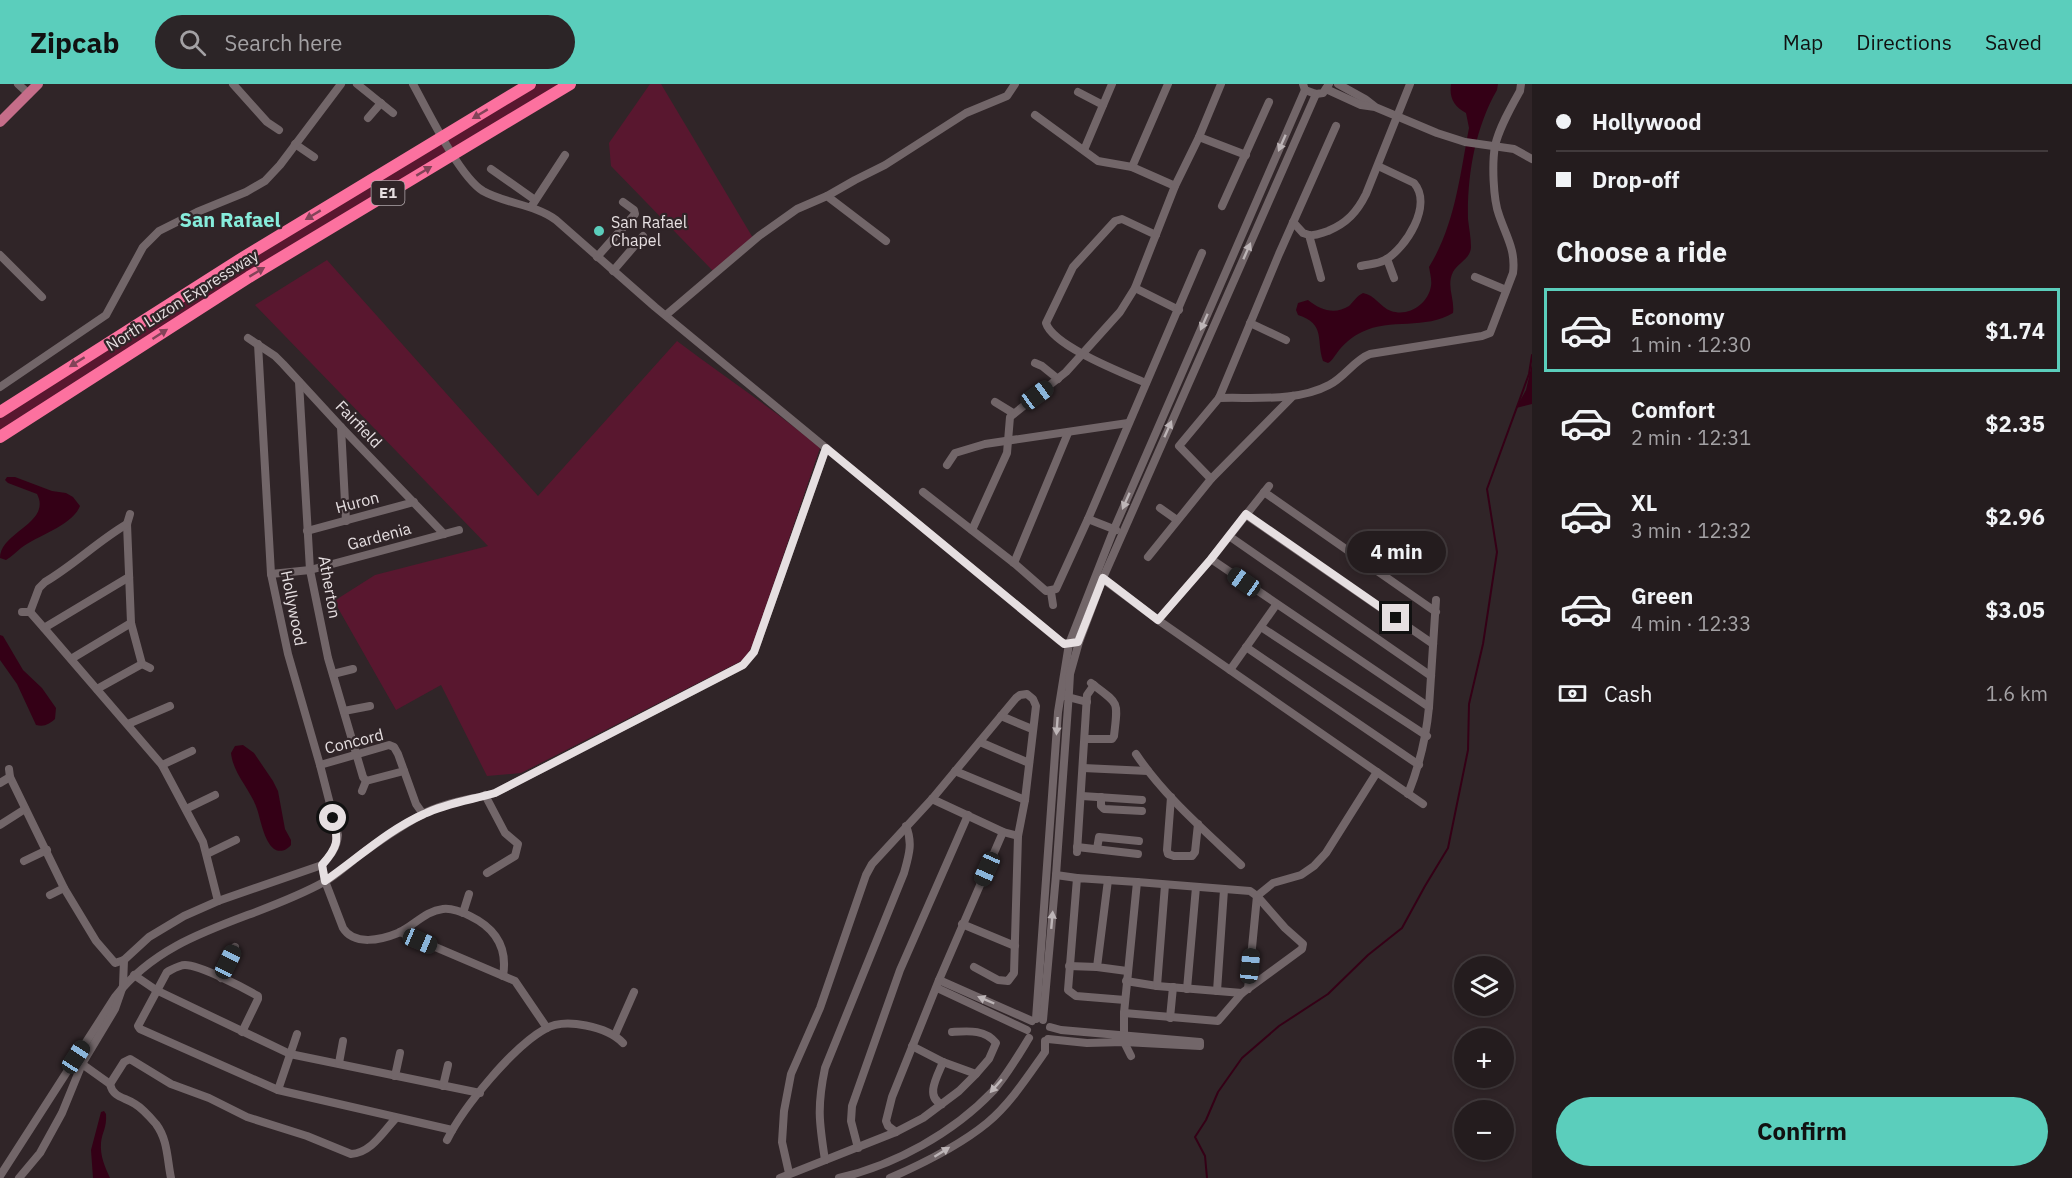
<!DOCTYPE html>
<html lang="en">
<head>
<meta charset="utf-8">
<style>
  :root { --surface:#241c1e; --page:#2c2527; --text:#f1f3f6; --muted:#a3a1a4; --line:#413a3c; --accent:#5bcebc }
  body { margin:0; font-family:"IBM Plex Sans",sans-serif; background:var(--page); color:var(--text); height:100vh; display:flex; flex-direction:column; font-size:22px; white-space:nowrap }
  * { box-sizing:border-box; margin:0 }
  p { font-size:20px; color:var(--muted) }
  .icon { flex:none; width:33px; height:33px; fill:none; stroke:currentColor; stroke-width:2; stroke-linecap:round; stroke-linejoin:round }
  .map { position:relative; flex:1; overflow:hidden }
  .panel { display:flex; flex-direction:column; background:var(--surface); width:540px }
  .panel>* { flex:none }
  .top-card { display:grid; align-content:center; height:132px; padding:0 24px; background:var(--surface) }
  .buttons { position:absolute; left:1454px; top:872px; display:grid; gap:12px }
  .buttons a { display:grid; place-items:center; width:60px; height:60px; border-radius:50%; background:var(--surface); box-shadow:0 3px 9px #0003,0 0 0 2px var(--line); font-size:30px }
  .end { position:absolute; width:27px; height:27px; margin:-14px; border:8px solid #e6dfe1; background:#111; box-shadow:0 0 0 3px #111 }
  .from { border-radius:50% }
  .bubble { position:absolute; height:42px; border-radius:21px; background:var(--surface); box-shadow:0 3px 9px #0003,0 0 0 2px var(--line); font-size:20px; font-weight:700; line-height:42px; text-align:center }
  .car { position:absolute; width:18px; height:36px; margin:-18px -9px; border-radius:8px; box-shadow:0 0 4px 2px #0007; background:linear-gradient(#222 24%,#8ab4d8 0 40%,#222 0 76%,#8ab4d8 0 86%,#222 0) }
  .top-card b { display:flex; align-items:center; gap:21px; height:57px; font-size:22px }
  .top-card b+b { border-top:2px solid var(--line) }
  .top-card i { width:15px; height:15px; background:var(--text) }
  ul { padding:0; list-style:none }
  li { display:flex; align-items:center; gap:18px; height:84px; margin:0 12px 9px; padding:0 12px; border:3px solid transparent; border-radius:0px }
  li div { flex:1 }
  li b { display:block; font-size:22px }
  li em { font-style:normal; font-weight:700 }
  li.selected { border-color:var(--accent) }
  li>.icon { width:54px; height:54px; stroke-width:1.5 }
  h2 { padding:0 24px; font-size:27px; line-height:72px }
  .pay { display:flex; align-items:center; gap:15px; height:66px; padding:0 24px; font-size:22px }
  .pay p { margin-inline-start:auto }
  .cta { display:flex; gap:12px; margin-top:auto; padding:12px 24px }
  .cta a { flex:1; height:69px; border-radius:36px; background:var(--accent); color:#111; font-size:24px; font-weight:700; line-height:69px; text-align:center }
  header { display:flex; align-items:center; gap:36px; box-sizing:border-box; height:84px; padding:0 30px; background:var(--accent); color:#111 }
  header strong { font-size:28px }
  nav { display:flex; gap:33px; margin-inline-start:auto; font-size:21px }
  .search { width:420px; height:54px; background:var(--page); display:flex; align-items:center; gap:15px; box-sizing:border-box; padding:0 21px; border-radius:33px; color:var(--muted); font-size:22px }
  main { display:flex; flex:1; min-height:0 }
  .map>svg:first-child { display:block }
</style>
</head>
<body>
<header>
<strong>Zipcab</strong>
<div class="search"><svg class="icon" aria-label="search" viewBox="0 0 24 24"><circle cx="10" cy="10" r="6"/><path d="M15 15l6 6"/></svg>Search here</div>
<nav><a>Map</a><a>Directions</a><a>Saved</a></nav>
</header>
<main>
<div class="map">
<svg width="1532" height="1094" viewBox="0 0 1532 1094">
  <rect width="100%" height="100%" fill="#302528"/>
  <g fill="#59172f">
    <polygon points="538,0 564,0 0,347 0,332 453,48"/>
    <polygon points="650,0 661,0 753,154 713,187 611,82 609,59"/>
    <path d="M327,176L538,412L677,257C724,293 774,325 820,364L753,560L745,575L521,689L487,692L441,601L396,626L334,517L375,491L488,462L255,221Z"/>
  </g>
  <g fill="#340016">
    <path d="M1451,0H1498L1497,6C1475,44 1467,92 1468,135C1469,144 1471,154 1471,163C1471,174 1458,179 1453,188C1446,202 1455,215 1453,229C1426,246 1390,234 1362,248C1353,252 1342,261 1337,269C1333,274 1333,276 1328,279L1323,277C1316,256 1326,240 1298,231L1296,226L1298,219L1308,216C1320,226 1335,231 1349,222C1354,217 1357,212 1363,209C1375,211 1380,223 1391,227C1409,233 1428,220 1431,202C1432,196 1430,189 1429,183C1455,141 1460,91 1469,44L1466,29C1454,22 1449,14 1451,0Z"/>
    <polygon points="1532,280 1532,320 1516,324 1526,306"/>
    <path d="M7,393H15L52,407L66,409L73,413L80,422C72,442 38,451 21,464C16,468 11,473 6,476L0,474C0,448 52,439 37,410L8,399L5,396Z"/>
    <path d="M0,551L3,552L23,586L42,604L56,624L55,635C49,640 45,643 36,641L17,600L0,576Z"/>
    <path d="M243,661L254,669L273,697L278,707L285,745L291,756V761C287,766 280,769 274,765C264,757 261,737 257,725C251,706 233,690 231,669L235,662Z"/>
    <path d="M104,1027L106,1030C107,1044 102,1048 101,1059C100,1072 105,1083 110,1094H93L91,1066L101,1028Z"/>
  </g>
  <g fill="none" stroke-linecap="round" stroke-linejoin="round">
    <polyline stroke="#340016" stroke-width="2" points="1207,1094 1205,1072 1195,1053 1206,1036 1218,1008 1242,974 1279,942 1328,910 1368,871 1402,844 1425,802 1448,764 1468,666 1469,620 1483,560 1497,468 1487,405 1529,290 1532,271"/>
    <g stroke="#726669" stroke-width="8">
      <polyline points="18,0 29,10"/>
      <polyline points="233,0 267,38 279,46"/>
      <polyline points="357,0 393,29"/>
      <path d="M413,0C428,27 459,92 483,107C506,120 534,120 556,136L655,223L1060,557L1066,560L1073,559"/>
      <polyline points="1303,0 1305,6 1316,10 1323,9 1329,0"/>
      <polyline points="1338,0 1365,15 1374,22"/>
      <polyline points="1326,5 1361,21 1375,23 1437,49 1465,58 1514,65 1532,75"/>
      <polyline points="1078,8 1103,21"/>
      <polyline points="1035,31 1098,77 1132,83 1175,102"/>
      <polyline points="368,34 381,19"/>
      <polyline points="1199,53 1246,71"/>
      <polyline points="295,60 314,73"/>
      <polyline points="1084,66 1112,0"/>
      <polyline points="1132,83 1168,0"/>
      <polyline points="491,85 535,116"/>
      <polyline points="827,112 855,96 885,81 966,29 1007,12 1015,0"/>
      <polyline points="1222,122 1269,18"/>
      <polyline points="531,123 565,71"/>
      <polyline points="1293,138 1303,149 1309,151 1321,194"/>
      <path d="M1309,151C1317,152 1321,149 1328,147C1347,139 1357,128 1366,110L1410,0"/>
      <polyline points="0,171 42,213"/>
      <polyline points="597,173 635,130 634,126 623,118"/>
      <polyline points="1387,175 1394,194"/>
      <path d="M1361,182C1369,180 1378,180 1385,176C1406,164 1433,121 1414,99L1378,82"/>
      <polyline points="613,187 643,152"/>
      <polyline points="1475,193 1506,206"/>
      <polyline points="1135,204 1179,226"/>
      <polyline points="666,231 759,152 797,125 827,112 886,157"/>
      <polyline points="1250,239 1286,256"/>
      <polyline points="248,254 275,272 283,280 341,343 444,450"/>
      <polyline points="1035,279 1042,282 1058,295"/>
      <polyline points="299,298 310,486 328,574 363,693 366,697 362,707"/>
      <path d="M1146,299C1123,289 1053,262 1046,239L1073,183L1115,137L1122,135L1156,151"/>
      <polyline points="0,303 106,231 143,163 159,147 197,128 246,108 265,97 280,81 341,0"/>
      <path d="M1219,314C1255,313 1297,318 1329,301C1345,293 1354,276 1370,270L1482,252L1490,249L1513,189C1516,166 1506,152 1499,131C1493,115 1492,79 1495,62C1499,44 1511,23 1520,7L1521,0"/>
      <polyline points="995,318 1013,329"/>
      <polyline points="341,343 346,437"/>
      <polyline points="947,381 955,369 985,360 1128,339"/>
      <polyline points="1211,395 1179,362 1219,314 1279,170 1336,42"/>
      <polyline points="923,408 1014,479 1046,507 1056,505 1088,435 1202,169"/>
      <polyline points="1264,408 1436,528"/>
      <polyline points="1160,424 1177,436"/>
      <polyline points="130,430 127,440 131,539 142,580 150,584"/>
      <polyline points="1246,431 1433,560"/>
      <polyline points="1088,435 1116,446"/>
      <polyline points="972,446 1007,369 1010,333 1066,288 1120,228 1135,204 1175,102 1199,53 1221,0"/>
      <polyline points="307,447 414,418"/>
      <polyline points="1229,452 1431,592"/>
      <polyline points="1148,473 1211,395 1293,312"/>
      <polyline points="1211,475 1269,402"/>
      <polyline points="1014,479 1068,349"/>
      <polyline points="271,490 310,486 459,446"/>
      <polyline points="1099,492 1158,536 1423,720"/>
      <polyline points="1051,508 1053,521"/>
      <polyline points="22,528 30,528 44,544 162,681 203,758 218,817"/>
      <path d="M30,528L39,504L45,498C74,481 98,457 127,440"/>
      <path d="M1158,536L1211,475L1429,623C1426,655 1420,680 1408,710"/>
      <polyline points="1261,543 1427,652"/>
      <polyline points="44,544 129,493"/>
      <polyline points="1246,563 1419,681"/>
      <polyline points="71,575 131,539"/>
      <polyline points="1230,586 1276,521"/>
      <polyline points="333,590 353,585"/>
      <polyline points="97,605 142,580"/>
      <polyline points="1064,612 1087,618"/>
      <polyline points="1429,623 1436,516"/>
      <polyline points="344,627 370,622"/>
      <polyline points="1001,632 1032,645"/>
      <polyline points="128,640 170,622"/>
      <path d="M1086,655H1112L1114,652C1118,616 1120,621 1091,599"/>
      <polyline points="980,658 1029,679"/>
      <path d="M1136,670C1164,712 1204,746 1241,781"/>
      <polyline points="162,681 192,667"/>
      <polyline points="320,681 389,661 394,663 398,670 416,720 423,730"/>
      <polyline points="1083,684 1148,687"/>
      <path d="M9,685L10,693L64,804L96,857L115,879L124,876L149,853L184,832L218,817L322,781C330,772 337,764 338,751L320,681L288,570L271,490L258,260"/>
      <polyline points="955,687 1025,716"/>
      <polyline points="366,697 404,687"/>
      <polyline points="0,699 10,693"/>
      <polyline points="485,711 505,749 518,760 515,772 487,789"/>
      <polyline points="1082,712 1142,716"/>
      <polyline points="1101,713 1101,722 1104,725 1142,727"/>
      <polyline points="1171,713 1167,766 1168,770 1174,772 1192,772 1195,768 1198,740"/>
      <polyline points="932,715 1003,748 1018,752"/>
      <polyline points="186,725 215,711"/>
      <polyline points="0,741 25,725"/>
      <polyline points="1077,763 1138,770"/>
      <polyline points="1097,765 1099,753 1139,757"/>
      <polyline points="1077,768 1087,611 1094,601"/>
      <polyline points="207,770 236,756"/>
      <polyline points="24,777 47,766"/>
      <path d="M322,781L325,797L343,844C354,862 381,856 398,849C414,842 425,827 443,825C452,824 462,828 470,832C495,844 508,863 503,892"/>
      <polyline points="1056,791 1077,794"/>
      <polyline points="1108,796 1097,883 1127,887"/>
      <polyline points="50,811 64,804"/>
      <polyline points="463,829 469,810"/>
      <polyline points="962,840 1015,862"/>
      <polyline points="400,848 515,897 547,944"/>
      <polyline points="1069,882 1097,883"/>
      <polyline points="134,891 156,906 290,970 480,1009"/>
      <polyline points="221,894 235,863"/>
      <polyline points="939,896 1032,937"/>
      <polyline points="1126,897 1157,902 1242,909"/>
      <polyline points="1157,902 1165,801"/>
      <polyline points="937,904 1027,946"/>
      <polyline points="1187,905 1196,803"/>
      <polyline points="1248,905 1257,812 1273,799 1301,791 1314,782 1326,769 1377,688"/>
      <polyline points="1217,907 1224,806"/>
      <polyline points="1125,916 1076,912 1068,906 1077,794 1137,798 1124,929 1124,958 1131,972"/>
      <polyline points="1124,929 1218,937 1242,909 1302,865 1303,860 1285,844 1257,812 1250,807 1137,798"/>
      <polyline points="1170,934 1173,903"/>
      <polyline points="1036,935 1058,628 1069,560 1114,445 1305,6"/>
      <polyline points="1043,936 1056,791 1069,608 1070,590 1079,558 1103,494 1316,10"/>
      <path d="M242,948L258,915V912C244,904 200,881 185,881C179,881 173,885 167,888L138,942L140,945L278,1006L452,1046"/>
      <polyline points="615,951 634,908"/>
      <polyline points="1048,955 1087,959 1124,958 1200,962 1200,958 1061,946 1050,943"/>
      <polyline points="912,962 943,978 976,990"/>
      <polyline points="339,979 343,957"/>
      <path d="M82,980L110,1000C113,1014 125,1013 135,1020C142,1024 150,1033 156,1040C168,1056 167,1075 171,1094"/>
      <polyline points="395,992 400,969"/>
      <path d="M110,1000L124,978L130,975L171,1000L209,1014L247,1033L307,1052L351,1070C371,1069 383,1048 396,1034"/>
      <polyline points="443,1002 448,981"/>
      <polyline points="278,1006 297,950"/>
      <path d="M942,1020C924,1013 938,991 943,978"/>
      <polyline points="896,1048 888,1042 886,1037 892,1013 939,896 1003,748"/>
      <path d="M447,1056C464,1022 513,963 545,945C565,933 608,943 623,959"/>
      <polyline points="858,1064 851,1037 852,1022 900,886 968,731"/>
      <path d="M825,1076C819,1038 817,1022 825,984L904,789C909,771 913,759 906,742"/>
      <polyline points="789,1089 782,1058 784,1027 791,990 820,924 866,791 872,780 932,715 1016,614 1020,611 1027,610 1033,615 1036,622 1025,716 1018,752 1014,889 1008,897 998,896 974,883"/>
      <path d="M0,1092L115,913C169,844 252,838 324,798C337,791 348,780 360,771C379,757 400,743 421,731C444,718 470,716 495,709L743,581L754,568L826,364"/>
      <polyline points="19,1094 40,1069 62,1029 82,980 115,925 123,902 124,876"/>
      <path d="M780,1094L896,1048L923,1034L959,1007L976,990L989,975L996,959C985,945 968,947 952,948"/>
      <path d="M839,1094C895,1081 953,1049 993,1007C1007,991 1018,972 1029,954"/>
      <path d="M890,1094C922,1080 959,1062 987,1039C1010,1020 1028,992 1045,968V957"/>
    </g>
    <polyline stroke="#c56d89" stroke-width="10" points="0,38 38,0"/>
    <g stroke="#fc719f" stroke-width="12">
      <polyline points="0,328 244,173 530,0"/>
      <polyline points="0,353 249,193 570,0"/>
    </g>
  </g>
  <defs><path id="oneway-solid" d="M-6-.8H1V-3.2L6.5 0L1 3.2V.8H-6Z" transform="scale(1.5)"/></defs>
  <g fill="#824358">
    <use href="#oneway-solid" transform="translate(480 30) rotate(149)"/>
    <use href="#oneway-solid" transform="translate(424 87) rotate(-31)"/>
    <use href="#oneway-solid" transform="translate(313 131) rotate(149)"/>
    <use href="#oneway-solid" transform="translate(257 188) rotate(-31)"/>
    <use href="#oneway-solid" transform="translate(160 250) rotate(-33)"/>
    <use href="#oneway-solid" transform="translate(77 278) rotate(148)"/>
  </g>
  <g fill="#bdb5b7">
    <use href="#oneway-solid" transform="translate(1282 59) rotate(114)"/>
    <use href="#oneway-solid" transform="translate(1247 167) rotate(-66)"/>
    <use href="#oneway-solid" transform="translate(1204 238) rotate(114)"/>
    <use href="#oneway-solid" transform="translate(1168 345) rotate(-66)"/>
    <use href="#oneway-solid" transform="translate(1126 417) rotate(114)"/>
    <use href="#oneway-solid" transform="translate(1057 642) rotate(94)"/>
    <use href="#oneway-solid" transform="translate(1052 836) rotate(-85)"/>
    <use href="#oneway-solid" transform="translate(986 916) rotate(-157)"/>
    <use href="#oneway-solid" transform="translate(996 1002) rotate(131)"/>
    <use href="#oneway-solid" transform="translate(942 1068) rotate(-32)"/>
  </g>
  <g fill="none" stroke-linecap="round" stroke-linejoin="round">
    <path stroke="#e6dfe1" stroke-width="8" d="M333,734C339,757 338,763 322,781L325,797C357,775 388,746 424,730C447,719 471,716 495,709L743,581L754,568L826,364L1064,560L1078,558L1103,494L1158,536L1211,475L1246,430L1396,534"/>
  </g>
  <circle fill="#5bcebc" stroke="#302528" stroke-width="2" cx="599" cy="147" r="6"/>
  <g text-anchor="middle" stroke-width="4.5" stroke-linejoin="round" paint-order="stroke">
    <rect fill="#302528" stroke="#afa7aa" stroke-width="1.5" x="371.5" y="97" width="33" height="24" rx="4.5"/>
    <g font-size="15" font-weight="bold" fill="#e6dfe1">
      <text x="388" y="114">E1</text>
    </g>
    <g font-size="16" fill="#e6dfe1" stroke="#302528" text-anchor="start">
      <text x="611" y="144">San Rafael<tspan x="611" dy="18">Chapel</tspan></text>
    </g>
    <g font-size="16" fill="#e6dfe1" stroke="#302528">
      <text transform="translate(182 216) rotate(-32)" y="6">North Luzon Expressway</text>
      <text transform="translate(359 340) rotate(46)" y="6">Fairfield</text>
      <text transform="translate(357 418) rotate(-15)" y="6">Huron</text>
      <text transform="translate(379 452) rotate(-15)" y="6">Gardenia</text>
      <text transform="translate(330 503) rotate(80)" y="6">Atherton</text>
      <text transform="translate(294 524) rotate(79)" y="6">Hollywood</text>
      <text transform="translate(354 657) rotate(-14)" y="6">Concord</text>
    </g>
    <g font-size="20" font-weight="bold" fill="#86ecdb" stroke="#302528">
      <text x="230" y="143">San Rafael</text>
    </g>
  </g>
</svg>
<div class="buttons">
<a><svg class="icon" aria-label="layers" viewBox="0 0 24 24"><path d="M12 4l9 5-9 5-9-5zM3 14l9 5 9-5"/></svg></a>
<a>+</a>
<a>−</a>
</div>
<i class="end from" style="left:333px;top:734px"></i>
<i class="end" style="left:1396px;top:534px"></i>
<div class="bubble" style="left:1347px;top:447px;width:99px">4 min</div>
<i class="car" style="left:1037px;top:311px;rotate:54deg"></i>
<i class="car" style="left:1244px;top:498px;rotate:305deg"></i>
<i class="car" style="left:987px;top:785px;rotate:204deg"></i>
<i class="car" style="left:420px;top:857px;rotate:113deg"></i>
<i class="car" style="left:228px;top:878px;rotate:26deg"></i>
<i class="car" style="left:1250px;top:882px;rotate:6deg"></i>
<i class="car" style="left:76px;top:973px;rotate:33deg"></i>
</div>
<section class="panel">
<div class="top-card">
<b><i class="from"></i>Hollywood</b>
<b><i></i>Drop-off</b>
</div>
<h2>Choose a ride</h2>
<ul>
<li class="selected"><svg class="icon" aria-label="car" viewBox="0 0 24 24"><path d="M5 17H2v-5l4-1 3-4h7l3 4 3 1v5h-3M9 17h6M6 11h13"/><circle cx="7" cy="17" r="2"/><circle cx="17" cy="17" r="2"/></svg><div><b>Economy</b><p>1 min · 12:30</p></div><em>$1.74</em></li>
<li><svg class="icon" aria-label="car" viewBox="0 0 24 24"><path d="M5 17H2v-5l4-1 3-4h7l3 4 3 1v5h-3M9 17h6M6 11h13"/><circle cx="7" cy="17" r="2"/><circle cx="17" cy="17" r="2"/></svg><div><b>Comfort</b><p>2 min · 12:31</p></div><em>$2.35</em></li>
<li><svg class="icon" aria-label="car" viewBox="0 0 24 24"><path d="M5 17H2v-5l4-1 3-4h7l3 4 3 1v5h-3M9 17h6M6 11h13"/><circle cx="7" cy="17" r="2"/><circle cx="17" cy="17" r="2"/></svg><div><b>XL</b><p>3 min · 12:32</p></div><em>$2.96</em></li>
<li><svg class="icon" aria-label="car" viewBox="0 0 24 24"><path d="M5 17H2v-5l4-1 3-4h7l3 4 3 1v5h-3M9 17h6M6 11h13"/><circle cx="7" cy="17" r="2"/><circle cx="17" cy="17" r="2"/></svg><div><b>Green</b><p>4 min · 12:33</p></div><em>$3.05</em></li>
</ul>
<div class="pay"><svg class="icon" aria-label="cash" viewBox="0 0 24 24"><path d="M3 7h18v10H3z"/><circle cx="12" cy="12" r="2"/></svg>Cash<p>1.6 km</p></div>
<div class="cta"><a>Confirm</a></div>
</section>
</main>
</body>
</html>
